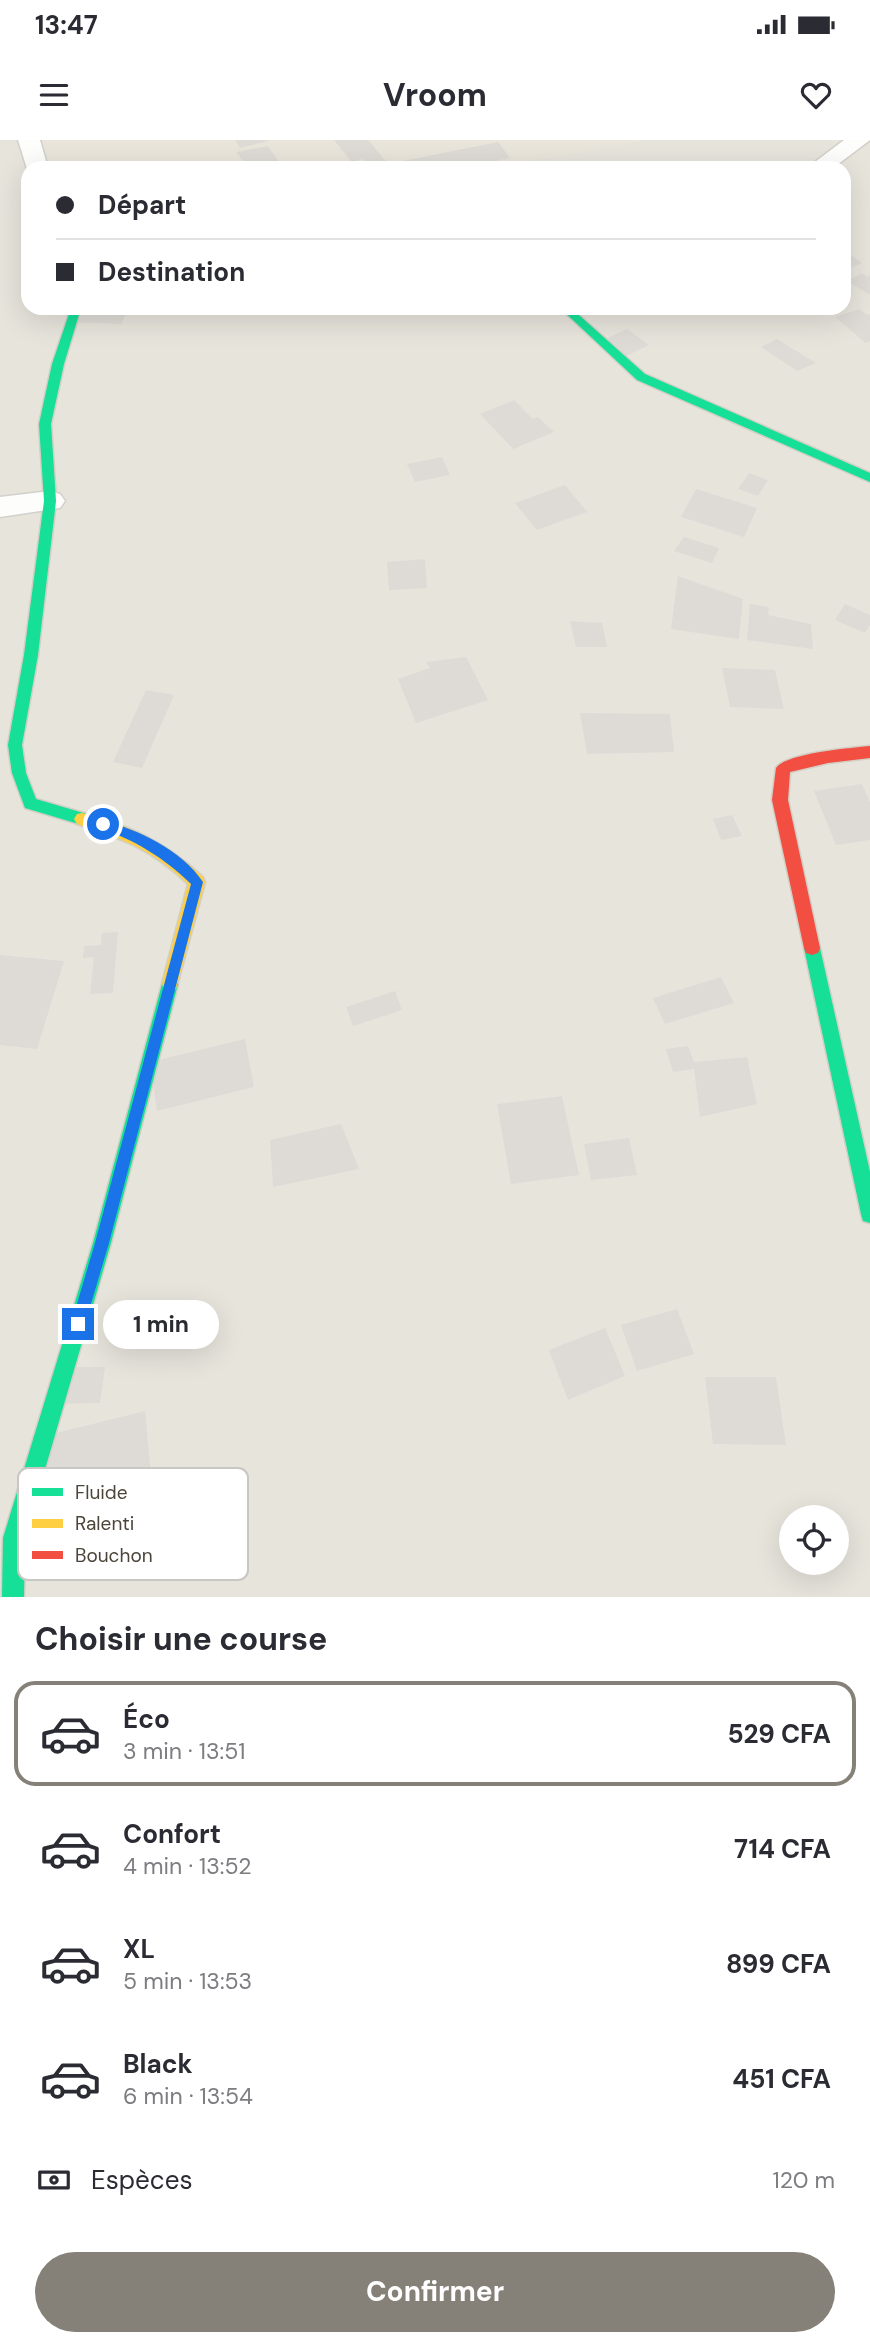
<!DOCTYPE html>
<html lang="fr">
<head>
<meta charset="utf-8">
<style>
  :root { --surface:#fff; --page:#f7f7f7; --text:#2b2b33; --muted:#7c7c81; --line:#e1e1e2; --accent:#868178 }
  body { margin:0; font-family:"DM Sans",sans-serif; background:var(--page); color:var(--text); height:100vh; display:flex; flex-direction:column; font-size:26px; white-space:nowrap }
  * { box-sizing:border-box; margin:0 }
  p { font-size:23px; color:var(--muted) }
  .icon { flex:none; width:38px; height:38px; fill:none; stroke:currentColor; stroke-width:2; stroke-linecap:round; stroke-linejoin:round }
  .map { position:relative; height:1457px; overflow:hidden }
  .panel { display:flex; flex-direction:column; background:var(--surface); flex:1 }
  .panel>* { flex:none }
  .top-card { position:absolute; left:21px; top:21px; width:830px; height:154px; border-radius:21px; box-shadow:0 7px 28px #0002; display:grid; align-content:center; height:154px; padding:0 35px; background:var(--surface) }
  .controls { position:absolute; left:779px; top:1365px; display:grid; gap:14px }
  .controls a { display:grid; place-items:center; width:70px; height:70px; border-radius:50%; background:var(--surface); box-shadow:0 7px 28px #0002; font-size:35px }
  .end { position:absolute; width:32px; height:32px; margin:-16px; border:9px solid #1a73e8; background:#fff; box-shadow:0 0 0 4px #fff }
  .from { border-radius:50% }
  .bubble { position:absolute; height:49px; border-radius:24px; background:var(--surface); box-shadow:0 7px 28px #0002; font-size:23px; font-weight:700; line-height:49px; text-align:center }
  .top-card b { display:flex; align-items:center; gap:24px; height:66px; font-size:26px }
  .top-card b+b { border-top:2px solid var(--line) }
  .top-card i { width:18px; height:18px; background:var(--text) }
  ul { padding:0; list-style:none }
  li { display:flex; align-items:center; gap:21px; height:105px; margin:0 14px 10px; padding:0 21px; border:4px solid transparent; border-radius:21px }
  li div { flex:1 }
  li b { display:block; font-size:26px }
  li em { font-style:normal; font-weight:700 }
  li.active { border-color:var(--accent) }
  li>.icon { width:63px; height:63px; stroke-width:1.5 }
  h2 { padding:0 35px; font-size:32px; line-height:84px }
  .pay { display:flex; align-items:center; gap:18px; height:77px; padding:0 35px; font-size:26px }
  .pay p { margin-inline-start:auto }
  .button { display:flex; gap:14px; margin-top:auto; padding:14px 35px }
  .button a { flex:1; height:80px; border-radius:42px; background:var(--accent); color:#fff; font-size:28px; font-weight:700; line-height:80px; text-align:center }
  .status { display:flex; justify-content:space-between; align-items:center; height:49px; padding:0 35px; background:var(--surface); direction:ltr }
  .status svg { height:19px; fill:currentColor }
  header { display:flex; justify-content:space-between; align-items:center; height:91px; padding:0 35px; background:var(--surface); font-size:32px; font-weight:700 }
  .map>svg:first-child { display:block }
</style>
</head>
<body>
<div class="status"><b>13:47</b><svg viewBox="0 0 49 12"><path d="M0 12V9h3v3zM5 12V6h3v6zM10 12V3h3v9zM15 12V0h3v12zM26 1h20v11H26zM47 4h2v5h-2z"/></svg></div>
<header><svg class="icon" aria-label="menu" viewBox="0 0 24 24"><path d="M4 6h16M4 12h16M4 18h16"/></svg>Vroom<svg class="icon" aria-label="heart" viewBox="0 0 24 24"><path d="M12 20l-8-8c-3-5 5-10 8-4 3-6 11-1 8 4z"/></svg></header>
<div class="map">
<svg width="870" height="1457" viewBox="0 0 870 1457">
  <rect width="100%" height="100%" fill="#f4f2ee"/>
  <path fill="#e7e4dc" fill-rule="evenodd" d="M0,0H870V1457H0ZM28,28H844V168H28ZM791,1377H836V1423H791Z"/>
  <polygon fill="#eae5da" points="42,0 647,0 492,28 54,28"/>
  <g fill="#dedbd6">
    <polygon points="235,0 268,0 268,1 240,8"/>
    <polygon points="334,0 368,0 389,25 351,28 366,23 363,19 352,22"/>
    <polygon points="498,2 510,18 460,28 402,28 398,22"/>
    <polygon points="268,6 283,28 249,28 236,12"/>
    <polygon points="851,115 862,123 846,130 844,119"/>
    <polygon points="862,133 867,137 870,135 870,155 847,141"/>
    <polygon points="859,169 867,175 870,174 870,201 866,203 835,177"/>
    <polygon points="72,170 126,172 122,184 67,182"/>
    <polygon points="627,189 649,205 620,219 599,202"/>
    <polygon points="777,199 816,223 797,231 761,207"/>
    <polygon points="514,260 533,279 538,277 554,292 513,309 480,274"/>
    <polygon points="442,317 450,335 415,342 407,324"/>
    <polygon points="749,333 768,340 758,356 738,349"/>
    <polygon points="565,345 587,372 537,390 515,363"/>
    <polygon points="696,349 757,368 744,397 681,377"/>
    <polygon points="684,397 719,408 712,423 674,411"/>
    <polygon points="425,419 427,448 389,450 387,422"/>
    <polygon points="678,436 743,459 739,499 671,489"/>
    <polygon points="750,464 769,467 768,475 811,484 813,509 747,500"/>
    <polygon points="845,464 870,475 870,485 865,493 835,480"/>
    <polygon points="570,481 602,483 607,507 576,507"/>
    <polygon points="466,517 488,560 416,583 398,539 430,528 426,522"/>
    <polygon points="722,528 775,530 784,569 730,567"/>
    <polygon points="146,550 174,555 142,628 113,622"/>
    <polygon points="580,573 670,574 674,612 587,614"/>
    <polygon points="862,644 870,662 870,700 836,705 814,651"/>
    <polygon points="732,675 742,696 721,700 713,679"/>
    <polygon points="118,792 113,853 90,854 94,817 83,818 84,806 101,805 102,793"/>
    <polygon points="0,815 64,821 37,909 0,905"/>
    <polygon points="721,837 734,863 665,884 653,858"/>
    <polygon points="395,851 402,870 353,886 346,867"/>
    <polygon points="245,899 254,947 157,971 150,922"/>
    <polygon points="688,906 694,922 747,917 757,964 700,977 694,929 673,932 666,909"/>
    <polygon points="562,956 579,1035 511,1044 497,964"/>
    <polygon points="341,984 359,1029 273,1047 270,1000"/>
    <polygon points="629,998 637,1035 591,1040 584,1004"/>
    <polygon points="677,1169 694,1214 637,1231 621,1185"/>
    <polygon points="605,1188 625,1236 568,1260 549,1210"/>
    <polygon points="56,1227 105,1227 100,1263 50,1264"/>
    <polygon points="705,1237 776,1237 786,1305 713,1304"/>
    <polygon points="145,1271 154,1367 49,1395 44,1296"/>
  </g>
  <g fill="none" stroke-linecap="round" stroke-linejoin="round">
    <defs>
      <g id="street">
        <polygon points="18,0 40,0 48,28 28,28 28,32"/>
        <polygon points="844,0 870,0 833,28 807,28"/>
        <polygon points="50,351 60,354 65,361 60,368 0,377 0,357"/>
      </g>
      <g id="fast">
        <polygon points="71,168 81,168 64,224 51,284 56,361 38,515 22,605 26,633 36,659 87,674 90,679 87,684 82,685 25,668 12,633 8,605 24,515 44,361 39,284 52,224"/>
        <polygon points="560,168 571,168 645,234 870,333 870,342 637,240"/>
        <polygon points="812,801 818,803 820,808 870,1032 870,1083 863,1081 861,1074 804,808 806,803"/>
        <polygon points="170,836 176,839 178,844 111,1103 25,1398 24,1457 2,1457 3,1398 93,1103 162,844 164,839"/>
      </g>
      <path id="slow" d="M82,673C131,686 165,702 203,737L205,742L176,849L170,852L164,849L162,844L188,744C150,708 125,700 77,684L74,679L77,674Z"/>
      <path id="jam" d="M870,606V618L828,623L790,632L788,660L820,808L818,813L812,815L806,813L804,808L772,660L776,628C786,613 851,608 870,606Z"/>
    </defs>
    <use href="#street" stroke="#d2d0cb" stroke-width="3"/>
    <use href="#fast" stroke="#d3cfc5" stroke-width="3"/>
    <use href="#slow" stroke="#d3cfc5" stroke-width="3"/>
    <use href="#jam" stroke="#d3cfc5" stroke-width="3"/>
    <use href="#street" fill="#fdfdfc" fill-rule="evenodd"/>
    <use href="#fast" fill="#16e098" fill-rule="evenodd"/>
    <use href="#slow" fill="#ffcf43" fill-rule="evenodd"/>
    <use href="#jam" fill="#f24e42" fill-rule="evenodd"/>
  </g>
  <path fill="#1a73e8" d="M103,680C138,690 182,710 203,742L109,1103L85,1184L78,1191L71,1184L95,1103L191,744C163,717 135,700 99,688V681Z"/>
  <rect x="18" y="1328" width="230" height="112" rx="10" fill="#fff" stroke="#c9c7c4" stroke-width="2"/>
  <rect x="32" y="1348" width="31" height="8" fill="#16e098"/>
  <rect x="32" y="1379" width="31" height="9" fill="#ffcf43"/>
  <rect x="32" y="1411" width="31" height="8" fill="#f24e42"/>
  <g font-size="19" fill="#4b4439">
    <text x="75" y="1359">Fluide</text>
    <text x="75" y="1390">Ralenti</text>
    <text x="75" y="1422">Bouchon</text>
  </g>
</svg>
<div class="controls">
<a><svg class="icon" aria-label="locate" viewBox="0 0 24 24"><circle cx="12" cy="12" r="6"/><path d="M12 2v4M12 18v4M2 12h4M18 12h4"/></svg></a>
</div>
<i class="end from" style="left:103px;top:684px"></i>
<i class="end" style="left:78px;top:1184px"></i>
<div class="bubble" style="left:103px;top:1160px;width:116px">1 min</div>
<div class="top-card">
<b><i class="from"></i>Départ</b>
<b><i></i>Destination</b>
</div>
</div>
<section class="panel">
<h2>Choisir une course</h2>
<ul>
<li class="active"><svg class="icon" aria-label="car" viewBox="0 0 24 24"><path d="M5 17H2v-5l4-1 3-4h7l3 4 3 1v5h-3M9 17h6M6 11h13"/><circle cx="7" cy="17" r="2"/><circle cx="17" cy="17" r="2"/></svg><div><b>Éco</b><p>3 min · 13:51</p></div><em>529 CFA</em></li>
<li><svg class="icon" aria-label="car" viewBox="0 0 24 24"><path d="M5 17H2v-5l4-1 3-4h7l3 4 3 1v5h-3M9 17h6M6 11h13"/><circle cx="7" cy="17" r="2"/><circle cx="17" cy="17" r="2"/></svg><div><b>Confort</b><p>4 min · 13:52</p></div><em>714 CFA</em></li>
<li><svg class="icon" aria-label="car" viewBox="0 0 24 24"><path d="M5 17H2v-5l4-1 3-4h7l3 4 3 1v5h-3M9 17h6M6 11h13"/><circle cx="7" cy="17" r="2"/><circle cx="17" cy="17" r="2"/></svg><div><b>XL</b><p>5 min · 13:53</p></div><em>899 CFA</em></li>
<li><svg class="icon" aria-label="car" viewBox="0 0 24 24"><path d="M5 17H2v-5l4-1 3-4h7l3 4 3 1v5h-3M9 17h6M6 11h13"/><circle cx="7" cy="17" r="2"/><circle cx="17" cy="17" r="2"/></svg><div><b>Black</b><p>6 min · 13:54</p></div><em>451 CFA</em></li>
</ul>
<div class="pay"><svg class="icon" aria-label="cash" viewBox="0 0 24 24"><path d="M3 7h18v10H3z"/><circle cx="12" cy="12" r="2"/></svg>Espèces<p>120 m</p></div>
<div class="button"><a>Confirmer</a></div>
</section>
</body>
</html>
